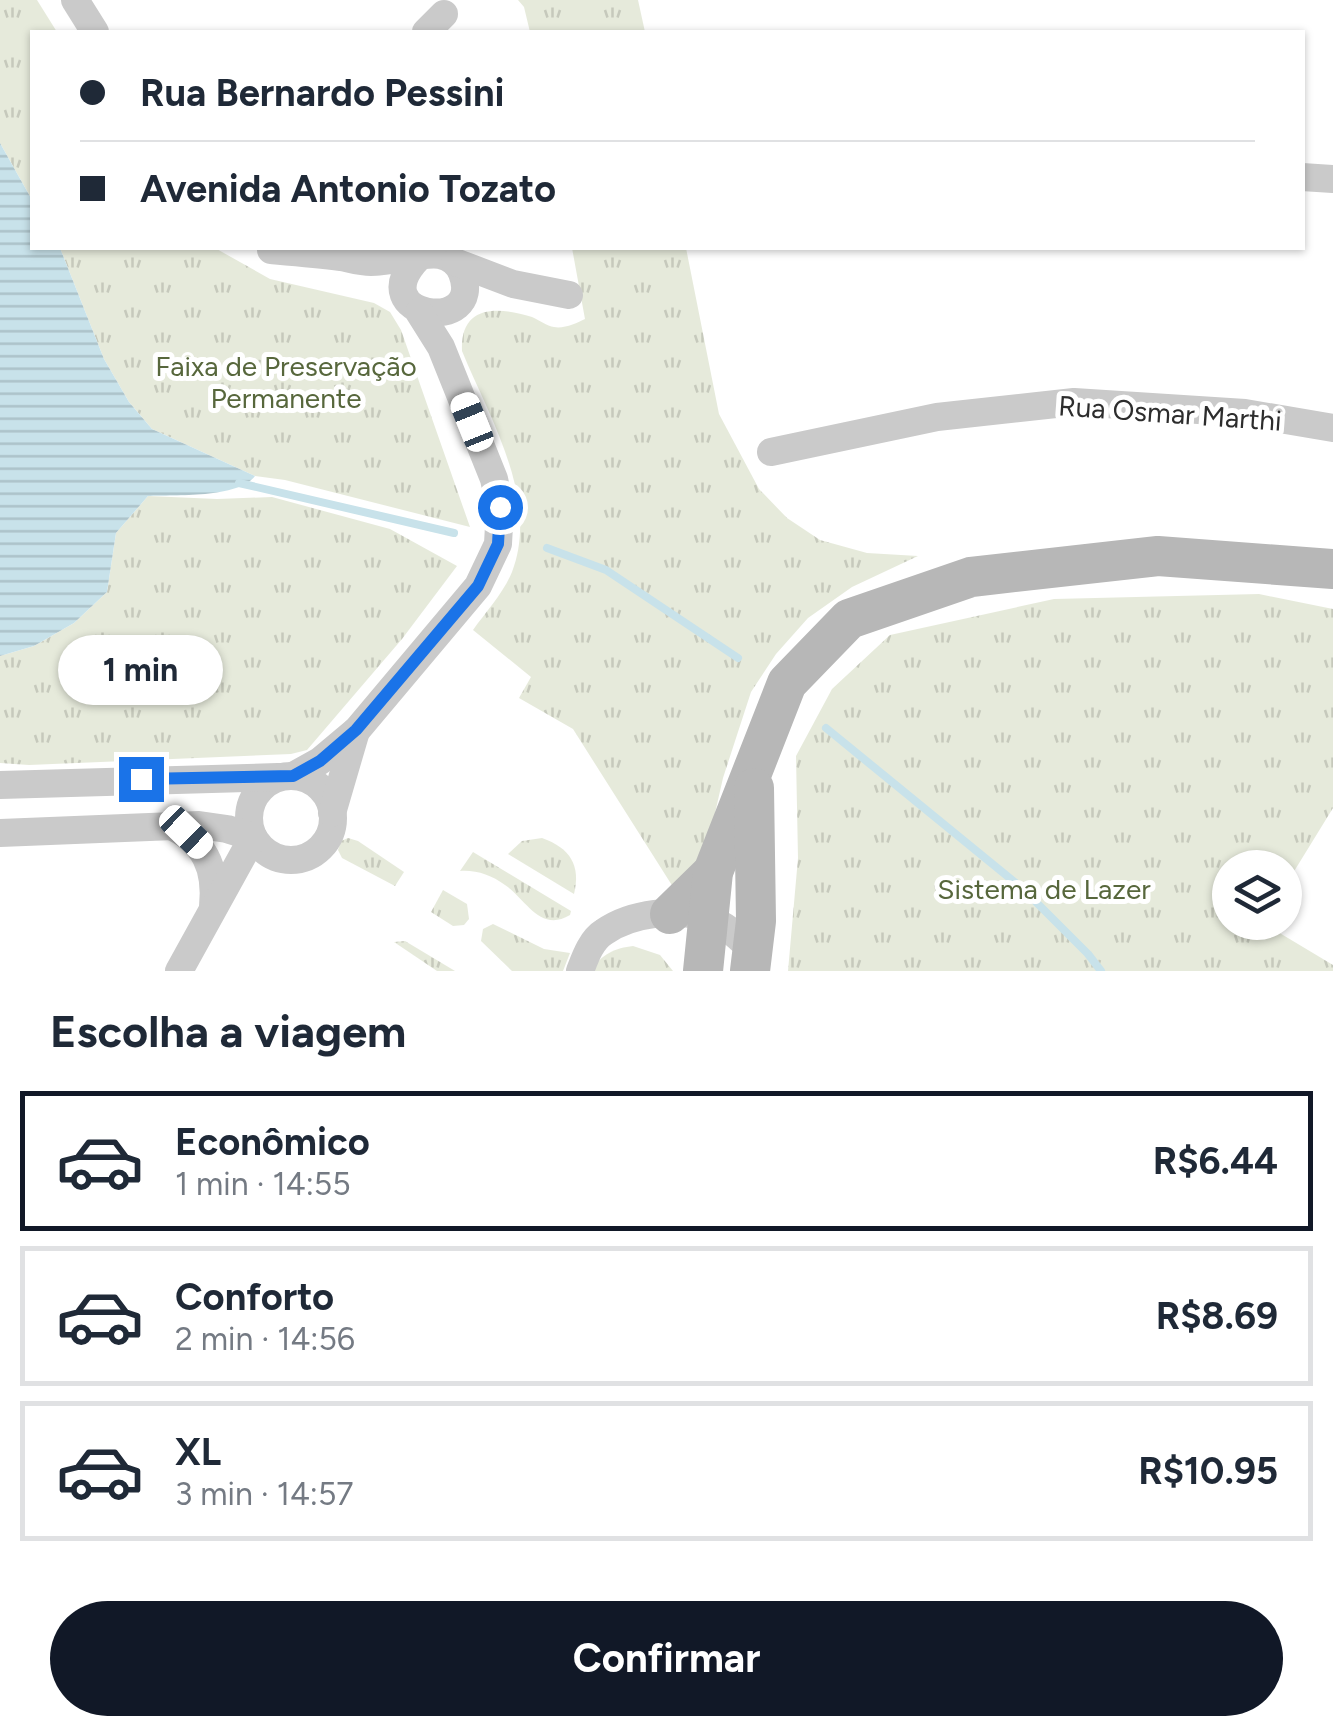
<!DOCTYPE html>
<html lang="pt">
<head>
<meta charset="utf-8">
<style>
  :root { --surface:#fff; --page:#f6f6f7; --text:#1f2937; --muted:#747a83; --line:#e0e1e3; --accent:#111827 }
  body { margin:0; font-family:Figtree,sans-serif; background:var(--page); color:var(--text); height:100vh; display:flex; flex-direction:column; font-size:38px; white-space:nowrap }
  * { box-sizing:border-box; margin:0 }
  p { font-size:32px; color:var(--muted) }
  .icon { flex:none; width:55px; height:55px; fill:none; stroke:currentColor; stroke-width:2; stroke-linecap:round; stroke-linejoin:round }
  .map { position:relative; height:971px; overflow:hidden }
  .panel { display:flex; flex-direction:column; background:var(--surface); flex:1 }
  .panel>* { flex:none }
  .banner { position:absolute; left:30px; top:30px; width:1275px; height:220px; border-radius:0px; box-shadow:0 2px 8px #0004; display:grid; align-content:center; height:220px; padding:0 50px; background:var(--surface) }
  .tools { position:absolute; left:1212px; top:850px; display:grid; gap:20px }
  .tools a { display:grid; place-items:center; width:90px; height:90px; border-radius:50%; background:var(--surface); box-shadow:0 2px 8px #0004; font-size:50px }
  .end { position:absolute; width:45px; height:45px; margin:-22px; border:12px solid #1a73e8; background:#fff; box-shadow:0 0 0 5px #fff }
  .from { border-radius:50% }
  .bubble { position:absolute; height:70px; border-radius:35px; background:var(--surface); box-shadow:0 2px 8px #0004; font-size:32px; font-weight:700; line-height:70px; text-align:center }
  .car { position:absolute; width:30px; height:60px; margin:-30px -15px; border-radius:12px; box-shadow:0 0 8px 2px #0007; background:linear-gradient(#fff 24%,#345 0 40%,#fff 0 76%,#345 0 86%,#fff 0) }
  .banner b { display:flex; align-items:center; gap:35px; height:95px; font-size:38px }
  .banner b+b { border-top:2px solid var(--line) }
  .banner i { width:25px; height:25px; background:var(--text) }
  ul { padding:0; list-style:none }
  li { display:flex; align-items:center; gap:30px; height:140px; margin:0 20px 15px; padding:0 30px; border:5px solid var(--line); border-radius:0px }
  li div { flex:1 }
  li b { display:block; font-size:38px }
  li em { font-style:normal; font-weight:700 }
  li.active { border-color:var(--accent) }
  li>.icon { width:90px; height:90px; stroke-width:1.5 }
  h2 { padding:0 50px; font-size:45px; line-height:120px }
  .cta { display:flex; gap:20px; margin-top:auto; padding:20px 50px }
  .cta a { flex:1; height:115px; border-radius:60px; background:var(--accent); color:#fff; font-size:40px; font-weight:700; line-height:115px; text-align:center }
  .map>svg:first-child { display:block }
</style>
</head>
<body>
<div class="map">
<svg width="1333" height="971" viewBox="0 0 1333 971">
  <defs>
    <pattern id="grass-tufts" width="24" height="20" patternUnits="userSpaceOnUse" patternTransform="scale(2.5)"><rect width="24" height="20" fill="#e6eadb"/><path d="M3 7l-1-3M5 7V3M7 7l1-3M15 17l-1-3M17 17v-4M19 17l1-3" fill="none" stroke="#c6c9bc"/></pattern>
    <pattern id="water-rules" width="6" height="5" patternUnits="userSpaceOnUse" patternTransform="scale(2.5)"><rect width="6" height="5" fill="#c8e2ea"/><path d="M0 2.5h6" fill="none" stroke="#acc2c9"/></pattern>
  </defs>
  <rect width="100%" height="100%" fill="#fff"/>
  <g fill="url(#grass-tufts)">
    <polygon points="0,0 37,0 57,32 32,32 32,200 0,143"/>
    <polygon points="518,0 638,0 645,32 530,32 524,7"/>
    <polygon points="60,248 215,248 270,279 374,303 390,312 401,330 470,527 285,480 255,476 152,429 129,402 104,359"/>
    <path d="M572,248H686L719,414L759,489L787,518L820,540L867,553L918,556L852,587L808,618L776,654L751,692L723,778L710,835L680,898L573,729L519,698L531,677L473,630C486,612 504,592 512,572C540,499 489,417 462,351C460,305 497,306 532,317C539,320 547,326 554,327C564,329 577,323 585,319Z"/>
    <polygon points="148,496 217,499 272,497 390,529 457,566 402,639 307,750 291,754 29,765 0,763 0,656 34,646 74,623 107,592 116,533"/>
    <polygon points="1259,594 1333,609 1333,808 1285,886 1285,868 1230,868 1230,922 1263,923 1333,965 1333,971 788,971 798,858 796,756 832,689 890,635 1054,599"/>
    <polygon points="348,838 358,841 404,872 395,886 342,858 338,850 341,841"/>
    <path d="M542,838C570,848 581,865 574,894L508,854L522,841Z"/>
    <path d="M473,852L571,911L570,915C540,933 526,899 505,885C491,875 477,870 460,871Z"/>
    <polygon points="443,890 467,904 469,919 464,925 453,926 431,912"/>
    <polygon points="493,924 544,949 570,953 563,971 512,971 481,941 483,929"/>
    <polygon points="405,941 455,971 437,971 394,942"/>
    <path d="M633,946L660,955L673,971H592C600,954 616,948 633,946Z"/>
  </g>
  <path fill="url(#water-rules)" d="M0,143L32,200V248H60L104,359L129,402L152,429L255,476C239,498 174,495 148,496L116,533L107,592L74,623L34,646L0,656Z"/>
  <g fill="none" stroke-linecap="round" stroke-linejoin="round">
    <g stroke="#c8e2ea" stroke-width="8">
      <polyline points="239,483 454,533"/>
      <polyline points="547,548 606,570 738,658"/>
      <polyline points="826,728 1023,889 1088,954 1101,971"/>
    </g>
    <g stroke="#cacaca" stroke-width="28">
      <polyline points="75,0 95,32"/>
      <polyline points="426,32 444,14"/>
      <polyline points="1302,177 1333,179"/>
      <path d="M271,250C294,252 318,254 341,257C351,259 361,262 371,262C390,262 425,252 440,255C450,257 458,263 462,273C486,336 360,318 418,258"/>
      <polyline points="455,262 513,284 569,295"/>
      <polyline points="771,452 937,417 1074,402 1245,413 1333,428"/>
      <polyline points="293,776 320,761 357,730 478,586 498,544 500,507 494,479 441,347 419,312"/>
      <circle cx="291" cy="818" r="42"/>
      <polyline points="0,785 278,777"/>
      <polyline points="332,813 356,731"/>
      <path d="M169,825C205,841 217,869 213,907"/>
      <polyline points="0,833 199,825 227,829 253,837 179,971"/>
      <path d="M580,971C585,958 591,940 604,932C631,913 678,907 709,919C727,925 740,939 753,951"/>
    </g>
    <g stroke="#b7b7b7" stroke-width="40">
      <polyline points="670,914 713,872"/>
      <polyline points="703,971 713,872 787,683 849,619 971,577 1158,556 1333,569"/>
      <polyline points="750,971 756,921 754,788"/>
    </g>
  </g>
  <g fill="none" stroke-linecap="round" stroke-linejoin="round">
    <polyline stroke="#1a73e8" stroke-width="12" points="141,779 293,776 320,761 356,730 478,586 498,544 500,507"/>
  </g>
  <g text-anchor="middle" stroke-width="10" stroke-linejoin="round" paint-order="stroke">
    <g font-size="28" fill="#57673c" stroke="#fff">
      <text x="286" y="376">Faixa de Preservação<tspan x="286" dy="32">Permanente</tspan></text>
      <text x="1044" y="899">Sistema de Lazer</text>
    </g>
    <g font-size="28" fill="#2d2d2d" stroke="#fff">
      <text transform="translate(1170 413) rotate(4)" y="10">Rua Osmar Marthi</text>
    </g>
  </g>
</svg>
<div class="tools">
<a><svg class="icon" aria-label="layers" viewBox="0 0 24 24"><path d="M12 4l9 5-9 5-9-5zM3 14l9 5 9-5"/></svg></a>
</div>
<i class="end from" style="left:500px;top:507px"></i>
<i class="end" style="left:141px;top:779px"></i>
<div class="bubble" style="left:58px;top:635px;width:165px">1 min</div>
<i class="car" style="left:472px;top:422px;rotate:338deg"></i>
<i class="car" style="left:186px;top:832px;rotate:134deg"></i>
<div class="banner">
<b><i class="from"></i>Rua Bernardo Pessini</b>
<b><i></i>Avenida Antonio Tozato</b>
</div>
</div>
<section class="panel">
<h2>Escolha a viagem</h2>
<ul>
<li class="active"><svg class="icon" aria-label="car" viewBox="0 0 24 24"><path d="M5 17H2v-5l4-1 3-4h7l3 4 3 1v5h-3M9 17h6M6 11h13"/><circle cx="7" cy="17" r="2"/><circle cx="17" cy="17" r="2"/></svg><div><b>Econômico</b><p>1 min · 14:55</p></div><em>R$6.44</em></li>
<li><svg class="icon" aria-label="car" viewBox="0 0 24 24"><path d="M5 17H2v-5l4-1 3-4h7l3 4 3 1v5h-3M9 17h6M6 11h13"/><circle cx="7" cy="17" r="2"/><circle cx="17" cy="17" r="2"/></svg><div><b>Conforto</b><p>2 min · 14:56</p></div><em>R$8.69</em></li>
<li><svg class="icon" aria-label="car" viewBox="0 0 24 24"><path d="M5 17H2v-5l4-1 3-4h7l3 4 3 1v5h-3M9 17h6M6 11h13"/><circle cx="7" cy="17" r="2"/><circle cx="17" cy="17" r="2"/></svg><div><b>XL</b><p>3 min · 14:57</p></div><em>R$10.95</em></li>
</ul>
<div class="cta"><a>Confirmar</a></div>
</section>
</body>
</html>
